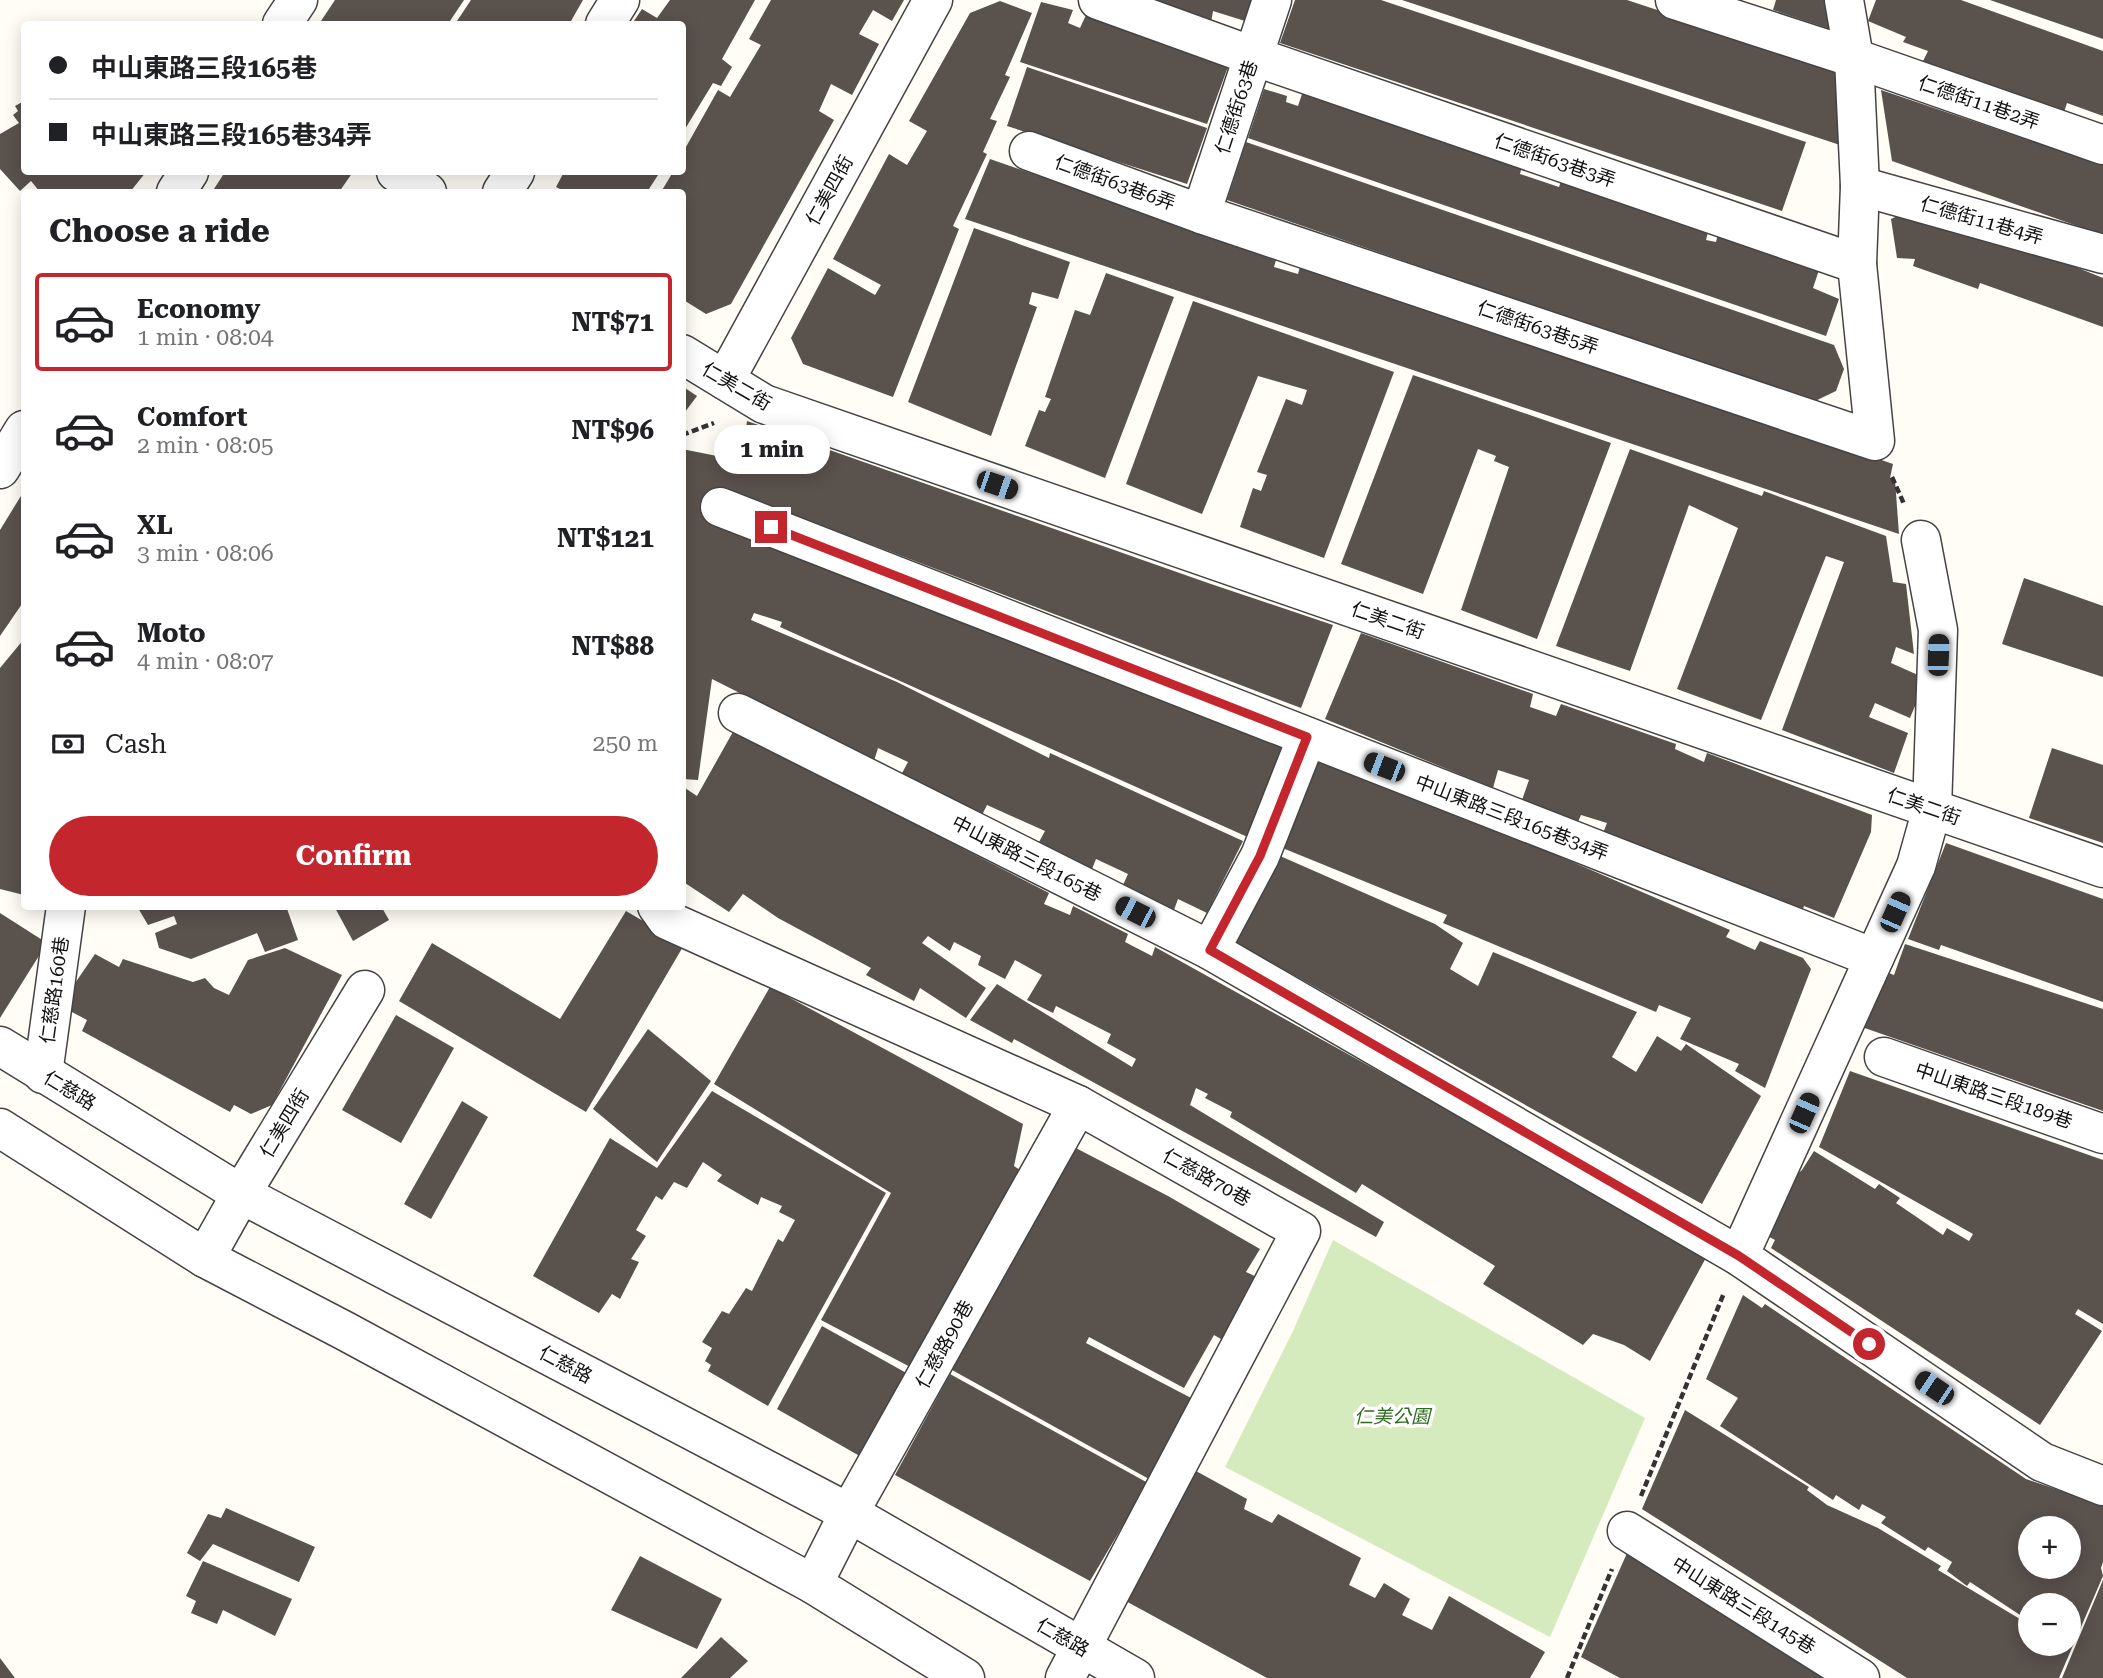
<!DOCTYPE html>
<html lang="en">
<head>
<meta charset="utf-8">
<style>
  :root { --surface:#fff; --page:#f2f2f2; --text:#202124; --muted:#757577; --line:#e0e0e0; --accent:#c4262e }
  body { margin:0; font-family:"Roboto Serif","Noto Sans TC",serif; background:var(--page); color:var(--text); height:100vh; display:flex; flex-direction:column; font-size:26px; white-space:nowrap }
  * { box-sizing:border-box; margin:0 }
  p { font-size:23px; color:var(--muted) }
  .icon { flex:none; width:38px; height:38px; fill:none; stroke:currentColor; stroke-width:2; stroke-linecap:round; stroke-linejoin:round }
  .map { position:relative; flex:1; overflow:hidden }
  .side { position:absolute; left:21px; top:189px; width:665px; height:721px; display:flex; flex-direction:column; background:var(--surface); border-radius:7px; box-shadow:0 4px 18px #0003 }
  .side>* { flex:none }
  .hud { position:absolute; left:21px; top:21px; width:665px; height:154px; border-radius:7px; box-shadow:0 4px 18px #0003; display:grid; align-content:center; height:154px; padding:0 28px; background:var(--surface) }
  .controls { position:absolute; left:2018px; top:1516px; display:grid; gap:14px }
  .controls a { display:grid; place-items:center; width:63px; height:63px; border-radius:50%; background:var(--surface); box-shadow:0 4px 18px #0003; font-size:35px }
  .end { position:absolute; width:32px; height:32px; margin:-16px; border:9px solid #c4262e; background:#fff; box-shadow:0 0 0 4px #fff }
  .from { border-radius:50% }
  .bubble { position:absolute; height:49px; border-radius:24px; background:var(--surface); box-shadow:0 4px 18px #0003; font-size:23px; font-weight:700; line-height:49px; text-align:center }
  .car { position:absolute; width:21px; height:42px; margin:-21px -10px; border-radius:9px; box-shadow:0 0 5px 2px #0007; background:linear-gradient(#222 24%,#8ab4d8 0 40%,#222 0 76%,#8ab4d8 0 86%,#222 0) }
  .hud b { display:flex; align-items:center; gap:24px; height:66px; font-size:26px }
  .hud b+b { border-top:2px solid var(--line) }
  .hud i { width:18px; height:18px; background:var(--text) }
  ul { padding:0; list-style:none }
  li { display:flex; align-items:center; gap:21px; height:98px; margin:0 14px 10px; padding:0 14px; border:4px solid transparent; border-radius:7px }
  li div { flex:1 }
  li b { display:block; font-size:26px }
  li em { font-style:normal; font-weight:700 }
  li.active { border-color:var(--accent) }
  li>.icon { width:63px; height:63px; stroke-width:1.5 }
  h2 { padding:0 28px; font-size:32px; line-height:84px }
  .pay { display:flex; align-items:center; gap:18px; height:77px; padding:0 28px; font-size:26px }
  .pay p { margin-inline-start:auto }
  .cta { display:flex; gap:14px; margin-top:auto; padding:14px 28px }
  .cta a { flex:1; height:80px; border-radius:42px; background:var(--accent); color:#fff; font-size:28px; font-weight:700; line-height:80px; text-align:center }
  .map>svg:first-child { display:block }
</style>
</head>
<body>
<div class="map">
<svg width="2103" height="1678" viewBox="0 0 2103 1678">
  <rect width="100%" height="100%" fill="#fffdf5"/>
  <polygon fill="#d5ebbd" points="1333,1240 1645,1418 1550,1637 1225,1467 1293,1331"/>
  <g fill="#5a524d" fill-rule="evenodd">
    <polygon points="335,0 464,0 448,24 319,24"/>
    <polygon points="471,0 583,0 571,21 580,24 455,24"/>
    <polygon points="670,0 755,0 722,59 732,67 721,86 713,83 682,134 682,24 632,24 642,9 657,18"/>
    <polygon points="771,0 904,0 892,21 873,10 859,34 879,44 852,95 831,84 819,111 834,120 731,304 706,314 682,299 682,192 661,192 673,172 682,172 682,154 718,90 730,97 761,45 749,39"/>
    <polygon points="1145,0 1253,0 1245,21 1213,11 1211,23"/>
    <polygon points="1295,0 1381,0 1806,142 1782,211 1280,43"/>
    <polygon points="1402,0 1627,0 1842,71 1849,148"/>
    <polygon points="1776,0 1826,0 1830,29 1773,10"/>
    <polygon points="1876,0 1961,0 2103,51 2103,116 2067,103 2064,112 1922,63 1928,51 1903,42 1906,37 1868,21"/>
    <polygon points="1990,0 2103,0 2103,39"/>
    <polygon points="1000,1 1032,13 1005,75 1010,77 990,119 997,121 983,152 987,154 953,226 959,229 893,397 803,364 791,338 828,268 875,295 881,285 833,259 889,154 907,165 927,131 909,121 970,13"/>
    <polygon points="1041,2 1073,10 1068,23 1080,28 1086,15 1229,64 1207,124 1020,62"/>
    <polygon points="1027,67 1207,128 1187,184 1007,126"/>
    <polygon points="1304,88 1522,166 1520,174 1559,187 1561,181 1708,232 1706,240 1716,242 1718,234 1819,270 1813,288 1839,299 1826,336 1248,138 1264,89 1287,96 1286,102 1298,106"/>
    <polygon points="1881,90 2103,165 2103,235 1892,161"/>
    <polygon points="24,101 24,172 146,172 130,192 40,192 31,181 20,191 0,169 0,134 19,123 13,115 18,111 15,106"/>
    <polygon points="1246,142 1834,345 1844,369 1836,391 1813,402 1227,200"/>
    <polygon points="990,159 1039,176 1041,168 1276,260 1274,267 1298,274 1302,259 1893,464 1890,478 1895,480 1899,534 965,219"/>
    <polygon points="225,172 353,172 339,192 212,192"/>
    <polygon points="564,172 660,172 647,192 558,192 560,189 556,187"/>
    <polygon points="1904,213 1947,215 2103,278 2103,327 1980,283 1978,289 1913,266 1915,259 1897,258 1891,219"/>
    <polygon points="974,228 1070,262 1058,299 1032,292 1029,304 1037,307 991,436 908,402"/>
    <polygon points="1106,273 1174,297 1105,478 1025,446 1039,410 1045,412 1051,399 1045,397 1075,310 1090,315"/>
    <polygon points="1193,301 1394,372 1324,558 1240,527 1253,488 1261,491 1267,475 1257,472 1286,399 1302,405 1307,390 1258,376 1202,514 1126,484"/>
    <polygon points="1413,375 1611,443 1537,639 1461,610 1509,467 1494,461 1496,456 1478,449 1423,594 1341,564"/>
    <polygon points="682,386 697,396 682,416"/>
    <polygon points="747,421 1208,583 1333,625 1301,708 786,512 1287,745 1252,839 780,627 782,622 754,613 751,620 897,682 1049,758 1050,753 1243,841 1207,913 1178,899 1174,910 1123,885 1128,874 1096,859 1092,869 1039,842 1045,831 987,805 981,817 901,775 908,762 878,748 874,761 712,679 698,780 682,779 682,449 727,458 728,464 741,466"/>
    <polygon points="1630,449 1762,496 1764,491 1886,536 1893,582 1906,584 1914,654 1896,647 1891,663 1918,675 1920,694 1910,718 1875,703 1869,717 1908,733 1894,773 1782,730 1844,562 1826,556 1761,720 1677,689 1738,528 1689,505 1630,671 1556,646"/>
    <polygon points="24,491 24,601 0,636 0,530"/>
    <polygon points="2024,578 2103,606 2103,677 2002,644"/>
    <polygon points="1361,633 1533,694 1530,707 1556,716 1561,704 1676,744 1675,749 1704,762 1707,753 1872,815 1871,832 1834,918 1804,906 1800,918 1603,833 1607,823 1581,815 1578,822 1522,800 1529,780 1498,770 1493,788 1325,719"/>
    <polygon points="24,639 24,895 0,889 0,668"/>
    <polygon points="734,730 1049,893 1044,904 1070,915 1073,906 1128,934 1125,942 1152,956 1155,947 1708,1254 1650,1361 1624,1345 1593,1334 1583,1345 1483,1284 1495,1266 1362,1184 1356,1193 1230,1117 1232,1112 1205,1098 1208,1094 1196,1088 1190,1105 1384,1222 1376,1237 1014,1039 1012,1043 970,1020 997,984 1132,1067 1136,1059 1107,1043 1111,1034 1056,1006 1053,1013 1027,1000 1042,975 1015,960 1005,979 978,965 981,956 954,942 950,951 928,936 922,943 986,988 966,1018 920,988 914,1001 866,975 871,968 778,918 743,894 729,912 682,881 682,786 697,796"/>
    <polygon points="2052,748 2103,765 2103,843 2029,818"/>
    <polygon points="1317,756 1330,757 1730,930 1726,937 1755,950 1760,941 1803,958 1811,969 1765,1088 1735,1071 1739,1064 1680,1039 1691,1018 1659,1005 1656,1012 1443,923 1447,915 1280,847"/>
    <polygon points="1946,843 2103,899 2103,1002 1941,945 1939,950 1908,939"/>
    <polygon points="1271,852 1435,924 1463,943 1450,969 1478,986 1493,952 1637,1012 1612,1057 1636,1072 1657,1036 1681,1051 1686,1044 1761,1096 1702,1204 1224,936"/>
    <polygon points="140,906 286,906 298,940 265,952 257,933 191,959 159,948 155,933 177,924 174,916 148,925 138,908"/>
    <polygon points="334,906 381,906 389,920 353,941"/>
    <polygon points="626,911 684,945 586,1112 399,1001 432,943 560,1019"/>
    <polygon points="0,913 47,943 0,1018"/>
    <polygon points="1905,944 2103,1009 2103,1111 1856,1025 1881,970 1894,975"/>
    <polygon points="285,948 342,975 272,1105 251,1114 234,1105 230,1112 82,1031 87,1020 70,1011 69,992 95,954 119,967 123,959 193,982 205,978 214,988 229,995 248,960"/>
    <polygon points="770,987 1023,1124 1014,1166 1020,1170 914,1369 821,1320 891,1193 714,1084"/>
    <polygon points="396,1015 454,1048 401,1143 342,1110"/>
    <polygon points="648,1029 711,1081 657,1162 593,1109"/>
    <polygon points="1850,1071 2103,1160 2103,1324 2078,1309 2075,1314 2102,1331 2040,1425 1771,1248 1775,1240 1760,1232 1789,1181 1802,1170 1814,1151 1875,1189 1879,1184 1900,1198 1896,1203 1943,1235 1947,1228 1969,1241 1973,1234 1819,1147"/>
    <polygon points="712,1091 886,1193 768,1406 708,1371 711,1365 705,1361 712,1348 702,1342 722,1311 729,1314 746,1288 752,1291 778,1239 783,1242 795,1220 779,1212 782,1206 761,1197 758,1205 717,1181 722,1175 703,1162 687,1188 674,1182 662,1200 656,1196 636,1230 646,1236 631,1259 639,1262 620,1299 612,1294 599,1313 533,1276 610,1138 657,1168"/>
    <polygon points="462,1101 488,1117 431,1219 404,1204"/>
    <polygon points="1072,1146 1168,1196 1260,1249 1246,1272 1259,1278 1226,1342 1214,1335 1184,1388 1089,1337 1086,1343 1193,1399 1149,1479 952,1370"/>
    <path d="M1743,1295L1762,1308L1765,1304L2026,1479L2103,1505V1562L2101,1568L2103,1576L2059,1678H1907L1642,1509L1685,1410L1809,1487L1807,1490L1827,1505L1878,1528L1941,1566L1938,1570L2020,1619V1615L1970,1582L1967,1586L1947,1571L1952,1562L1928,1547L1925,1551L1881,1523L1886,1517L1862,1504L1859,1510L1836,1495L1833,1500L1720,1426L1738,1398L1706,1379ZM2030,1528H2068V1566H2030ZM2030,1605H2068V1643H2030Z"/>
    <polygon points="822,1326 910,1375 865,1459 777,1409"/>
    <polygon points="950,1374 1148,1483 1090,1581 895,1475"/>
    <polygon points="1196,1471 1247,1499 1244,1509 1272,1523 1278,1514 1361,1558 1349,1585 1375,1598 1384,1583 1410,1599 1402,1615 1432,1630 1449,1596 1545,1652 1530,1678 1267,1678 1122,1599"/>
    <polygon points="226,1508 315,1547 299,1582 213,1544 200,1561 187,1553 208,1514 221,1518"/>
    <polygon points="1631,1544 1843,1678 1620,1678 1581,1657"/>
    <polygon points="640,1556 722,1599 697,1649 611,1610"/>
    <polygon points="203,1561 292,1599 275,1636 223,1610 217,1624 191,1613 196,1601 186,1596"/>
    <polygon points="2103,1580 2103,1678 2062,1678"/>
    <polygon points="721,1637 748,1661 730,1678 681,1678"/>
    <polygon points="0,1658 15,1678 0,1678"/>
  </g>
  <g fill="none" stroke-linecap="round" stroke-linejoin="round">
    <defs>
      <g id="minor">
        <polyline points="1098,0 1253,56 1857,264"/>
        <polyline points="1675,0 1854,58 2103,145"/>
        <polyline points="282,24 298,0"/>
        <polyline points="605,24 620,0"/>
        <polyline points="1029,151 1201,214 1875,441 1857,264 1860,186 1854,58 1844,0"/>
        <polyline points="396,172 427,192"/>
        <polyline points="1860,186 2103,254"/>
        <polyline points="176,192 189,172"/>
        <polyline points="502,192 515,172"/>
        <polyline points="1201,214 1272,0"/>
        <polyline points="682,354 764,404 2103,868"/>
        <polyline points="725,380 933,0"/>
        <polyline points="0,469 24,430"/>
        <polyline points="720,507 1874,958"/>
        <polyline points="738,713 1210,950 1739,1256 2042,1462 2103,1486"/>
        <polyline points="657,906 667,920 1078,1105 1301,1231 1065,1678"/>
        <polyline points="1210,950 1260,856 1307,737"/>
        <polyline points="0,1046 241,1194 849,1513 1135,1678"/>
        <polyline points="1884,1057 2103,1134"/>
        <polyline points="43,1074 66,906"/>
        <polyline points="0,1128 205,1258 345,1331 813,1584 965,1678"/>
        <polyline points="1739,1256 1916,866 1932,809 1938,630 1921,540"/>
        <polyline points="205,1258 241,1194 365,990"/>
        <polyline points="1627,1531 1860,1678"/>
        <polyline points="813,1584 849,1513 1078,1105"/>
      </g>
    </defs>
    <use href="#minor" stroke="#444" stroke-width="41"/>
    <g stroke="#333" stroke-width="4.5" stroke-dasharray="7 3.5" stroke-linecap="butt">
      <polyline points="682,435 714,423"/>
      <polyline points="1892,477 1904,504"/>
      <polyline points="1641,1496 1724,1293"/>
      <polyline points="1567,1678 1612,1569"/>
    </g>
    <use href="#minor" stroke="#fff" stroke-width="38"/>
  </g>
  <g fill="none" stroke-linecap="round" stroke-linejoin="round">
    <polyline stroke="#c4262e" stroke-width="9" points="771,527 1307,737 1260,856 1210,950 1739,1256 1869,1344"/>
  </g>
  <g text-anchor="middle" stroke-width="7" stroke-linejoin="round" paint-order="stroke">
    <g font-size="19" fill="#111" stroke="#fff">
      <text transform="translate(1979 102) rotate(19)" y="7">仁德街11巷2弄</text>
      <text transform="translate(1236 107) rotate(-72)" y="7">仁德街63巷</text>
      <text transform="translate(1555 160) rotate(19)" y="7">仁德街63巷3弄</text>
      <text transform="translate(1115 182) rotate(20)" y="7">仁德街63巷6弄</text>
      <text transform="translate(829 190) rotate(-61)" y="7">仁美四街</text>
      <text transform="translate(1982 220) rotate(16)" y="7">仁德街11巷4弄</text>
      <text transform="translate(1538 327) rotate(19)" y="7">仁德街63巷5弄</text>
      <text transform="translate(737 386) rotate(30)" y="7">仁美二街</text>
      <text transform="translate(1388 620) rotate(19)" y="7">仁美二街</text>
      <text transform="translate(1924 806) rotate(19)" y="7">仁美二街</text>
      <text transform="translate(1512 817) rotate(21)" y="7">中山東路三段165巷34弄</text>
      <text transform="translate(1027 858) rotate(27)" y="7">中山東路三段165巷</text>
      <text transform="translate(54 990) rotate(-82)" y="7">仁慈路160巷</text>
      <text transform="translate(70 1090) rotate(31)" y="7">仁慈路</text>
      <text transform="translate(1994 1095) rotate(19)" y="7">中山東路三段189巷</text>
      <text transform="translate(284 1123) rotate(-59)" y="7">仁美四街</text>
      <text transform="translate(1207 1177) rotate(29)" y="7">仁慈路70巷</text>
      <text transform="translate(944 1344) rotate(-61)" y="7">仁慈路90巷</text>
      <text transform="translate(566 1364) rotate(28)" y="7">仁慈路</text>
      <text transform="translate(1744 1605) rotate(32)" y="7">中山東路三段145巷</text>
      <text transform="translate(1063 1637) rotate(30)" y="7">仁慈路</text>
    </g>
    <g font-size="19" font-style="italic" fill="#2f6b1f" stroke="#fff">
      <text x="1392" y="1423">仁美公園</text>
    </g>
  </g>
</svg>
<div class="controls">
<a>+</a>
<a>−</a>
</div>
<i class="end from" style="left:1869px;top:1344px"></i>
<i class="end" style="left:771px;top:527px"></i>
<div class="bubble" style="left:714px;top:425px;width:116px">1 min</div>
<i class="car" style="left:997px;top:485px;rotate:109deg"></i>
<i class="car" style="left:1938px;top:655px;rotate:2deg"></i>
<i class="car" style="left:1384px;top:767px;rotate:291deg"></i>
<i class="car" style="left:1135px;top:912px;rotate:297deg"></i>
<i class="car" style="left:1895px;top:912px;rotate:24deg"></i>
<i class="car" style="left:1804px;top:1113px;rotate:24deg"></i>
<i class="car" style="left:1934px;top:1388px;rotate:304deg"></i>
<div class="hud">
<b><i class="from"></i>中山東路三段165巷</b>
<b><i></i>中山東路三段165巷34弄</b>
</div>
<section class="side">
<h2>Choose a ride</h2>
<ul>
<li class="active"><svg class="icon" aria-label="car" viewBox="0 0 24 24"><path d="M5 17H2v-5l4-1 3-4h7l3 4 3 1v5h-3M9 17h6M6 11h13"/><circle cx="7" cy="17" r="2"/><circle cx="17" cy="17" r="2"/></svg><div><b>Economy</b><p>1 min · 08:04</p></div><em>NT$71</em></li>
<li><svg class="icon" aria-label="car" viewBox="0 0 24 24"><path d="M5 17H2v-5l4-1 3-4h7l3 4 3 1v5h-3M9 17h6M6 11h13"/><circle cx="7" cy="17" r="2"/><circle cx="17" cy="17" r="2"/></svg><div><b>Comfort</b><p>2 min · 08:05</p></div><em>NT$96</em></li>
<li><svg class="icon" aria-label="car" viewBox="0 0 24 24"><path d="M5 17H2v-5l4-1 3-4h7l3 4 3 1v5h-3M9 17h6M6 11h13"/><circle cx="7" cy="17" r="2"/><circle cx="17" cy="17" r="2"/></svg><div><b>XL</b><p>3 min · 08:06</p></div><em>NT$121</em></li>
<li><svg class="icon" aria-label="car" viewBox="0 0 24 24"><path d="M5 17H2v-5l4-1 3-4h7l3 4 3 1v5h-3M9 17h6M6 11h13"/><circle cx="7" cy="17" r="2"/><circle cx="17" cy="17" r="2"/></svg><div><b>Moto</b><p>4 min · 08:07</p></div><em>NT$88</em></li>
</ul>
<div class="pay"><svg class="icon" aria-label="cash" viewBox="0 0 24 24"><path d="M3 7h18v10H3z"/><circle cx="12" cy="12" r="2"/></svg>Cash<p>250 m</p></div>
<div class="cta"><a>Confirm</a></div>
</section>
</div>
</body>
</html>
